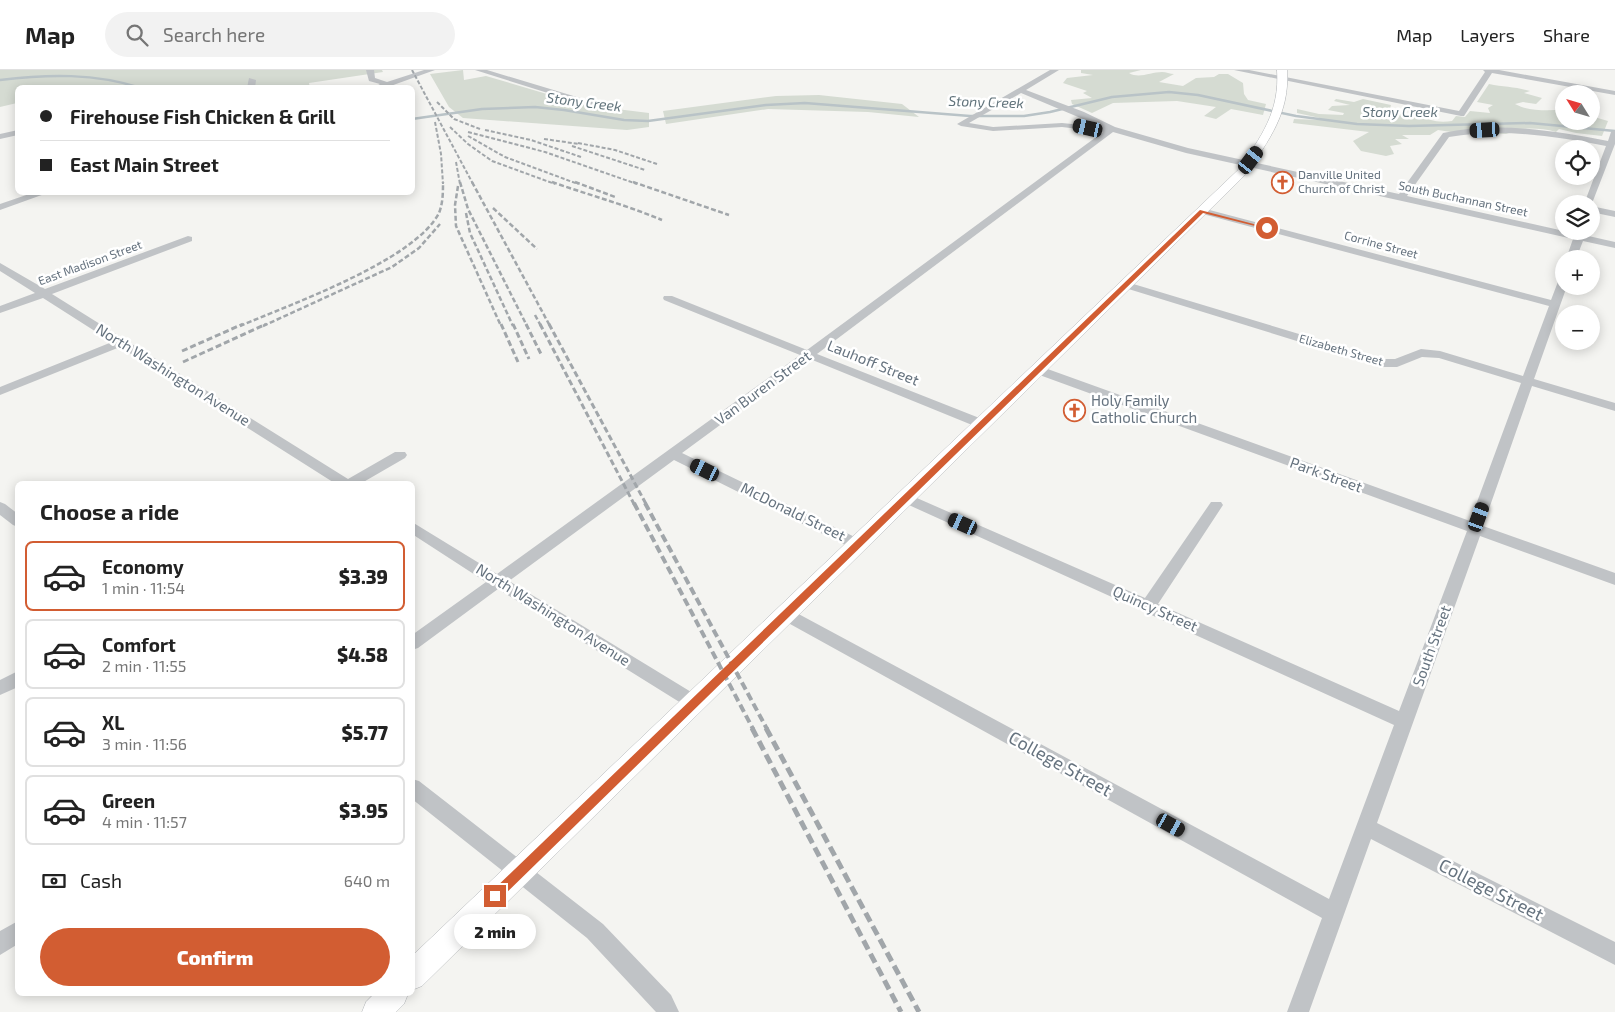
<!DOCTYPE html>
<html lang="en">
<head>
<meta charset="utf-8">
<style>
  :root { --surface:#fff; --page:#f2f2f2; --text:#222; --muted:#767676; --line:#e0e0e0; --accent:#d25d32 }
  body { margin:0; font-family:"Exo 2",sans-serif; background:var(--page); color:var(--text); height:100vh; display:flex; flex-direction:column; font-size:19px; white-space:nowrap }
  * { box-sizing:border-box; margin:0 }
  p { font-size:16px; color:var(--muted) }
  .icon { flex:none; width:28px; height:28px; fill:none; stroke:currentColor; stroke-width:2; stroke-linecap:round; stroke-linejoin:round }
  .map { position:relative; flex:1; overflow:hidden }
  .panel { position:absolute; left:15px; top:411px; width:400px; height:515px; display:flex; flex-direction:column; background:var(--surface); border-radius:8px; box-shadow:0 2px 12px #0003 }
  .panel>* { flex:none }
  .banner { position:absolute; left:15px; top:15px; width:400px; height:110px; border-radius:8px; box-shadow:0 2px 12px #0003; display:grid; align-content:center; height:110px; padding:0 25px; background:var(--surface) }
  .needle { width:32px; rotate:307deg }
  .buttons { position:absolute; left:1555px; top:15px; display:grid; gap:10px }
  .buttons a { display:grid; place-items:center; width:45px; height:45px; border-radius:50%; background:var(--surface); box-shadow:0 2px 12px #0003; font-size:25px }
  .end { position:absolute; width:22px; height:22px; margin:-11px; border:6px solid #d25d32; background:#fff; box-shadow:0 0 0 2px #fff }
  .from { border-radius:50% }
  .bubble { position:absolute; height:35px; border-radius:18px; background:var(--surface); box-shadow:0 2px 12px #0003; font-size:16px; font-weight:800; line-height:35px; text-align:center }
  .car { position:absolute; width:15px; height:30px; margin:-15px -8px; border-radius:6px; box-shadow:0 0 4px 1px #0007; background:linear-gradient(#222 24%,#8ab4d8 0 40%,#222 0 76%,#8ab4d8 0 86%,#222 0) }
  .banner b { display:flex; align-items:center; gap:18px; height:48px; font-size:19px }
  .banner b+b { border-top:1px solid var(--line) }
  .banner i { width:12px; height:12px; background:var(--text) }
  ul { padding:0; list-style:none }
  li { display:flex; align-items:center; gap:15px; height:70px; margin:0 10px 8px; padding:0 15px; border:2px solid var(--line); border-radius:8px }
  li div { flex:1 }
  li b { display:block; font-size:19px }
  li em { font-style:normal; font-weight:800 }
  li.current { border-color:var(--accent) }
  li>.icon { width:45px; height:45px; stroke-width:1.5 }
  h2 { padding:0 25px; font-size:22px; line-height:60px }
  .pay { display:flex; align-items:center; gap:12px; height:55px; padding:0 25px; font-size:19px }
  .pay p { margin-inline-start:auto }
  .button { display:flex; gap:10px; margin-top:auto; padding:10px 25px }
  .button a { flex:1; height:58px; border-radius:30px; background:var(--accent); color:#fff; font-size:20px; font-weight:800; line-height:58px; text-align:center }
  header { display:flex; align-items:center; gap:30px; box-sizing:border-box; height:70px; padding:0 25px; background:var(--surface); border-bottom:1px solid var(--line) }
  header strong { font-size:24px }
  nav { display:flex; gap:28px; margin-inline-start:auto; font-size:18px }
  .search { width:350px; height:45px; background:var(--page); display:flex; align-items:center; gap:12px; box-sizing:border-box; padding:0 18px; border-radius:28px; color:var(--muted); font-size:19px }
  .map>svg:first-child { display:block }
</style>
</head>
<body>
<header>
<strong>Map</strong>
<div class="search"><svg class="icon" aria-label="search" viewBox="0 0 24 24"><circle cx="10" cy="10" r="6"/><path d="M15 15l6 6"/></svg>Search here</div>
<nav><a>Map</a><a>Layers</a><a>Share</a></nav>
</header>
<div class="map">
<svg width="1615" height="942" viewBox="0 0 1615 942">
  <rect width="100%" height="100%" fill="#f4f4f1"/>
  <g fill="#d5dbd2">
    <polygon points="0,0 382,0 383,2 309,13 310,18 18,18 17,33 0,37"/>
    <polygon points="463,0 464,10 486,6 584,35 649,43 649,57 627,60 463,48 449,37 430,4"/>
    <path d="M1081,0H1141L1129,3C1139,9 1151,2 1162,2C1166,2 1170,4 1174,4L1159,12L1183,16L1196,8L1214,7L1219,4H1228L1243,13L1244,24L1248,30L1266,34L1263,45L1231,39L1216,49L1204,46L1216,37L1177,31L1113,33L1092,43L1072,34L1071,30L1092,28L1083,23L1087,21L1063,13L1067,8L1093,5L1081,3Z"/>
    <path d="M1489,14C1504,17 1517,17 1530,21L1524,23L1542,28L1536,34L1523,32L1515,34C1530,42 1547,40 1564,40V51H1591V46L1608,51L1602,66L1576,63L1559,59L1556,62C1541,57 1525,59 1509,59L1512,62L1506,64L1451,62L1438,60L1430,65H1402L1409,69H1395L1402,74L1390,76L1394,84L1386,86L1361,81L1353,71L1369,62L1293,53L1294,49L1320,50V48L1297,43V39L1319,44L1343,45L1344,43L1328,40L1332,36L1350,35L1334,31L1336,29L1354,32L1363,29L1391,35L1389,42L1400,44L1418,43C1428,51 1439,53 1452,51L1456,46L1465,47L1470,41L1490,43L1488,38L1493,35L1477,32Z"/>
    <polygon points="819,25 902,34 919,47 868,42 768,39 666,54 663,41 776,26"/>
  </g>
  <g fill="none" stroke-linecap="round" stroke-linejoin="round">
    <g stroke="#b9c3c7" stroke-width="2.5">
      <path d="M0,10C48,4 95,3 141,18"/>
      <polyline points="412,49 482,39 535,37 564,40 624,50 648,51 766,35 805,33 970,46 1024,46 1050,42 1112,27 1169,22 1198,25 1296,46 1357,54 1409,56 1530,53 1615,61"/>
    </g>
    <defs>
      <g id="major">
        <path d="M1277,0H1287C1290,43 1269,70 1246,104L422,916L412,920V886L1238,100C1261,67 1280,42 1277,0Z"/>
        <polygon points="374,924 408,924 404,934 396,942 362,942 366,932"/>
      </g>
    </defs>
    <use href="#major" stroke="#b3b6b9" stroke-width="1"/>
    <g fill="#c0c3c6" fill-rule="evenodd">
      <polygon points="366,0 374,0 375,8 387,12 424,0 435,0 385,18 373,18 380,14 369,11"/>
      <polygon points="475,0 487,0 590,31 603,32 607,34 603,36 586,35"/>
      <path d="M1050,0H1059L1026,20L1084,42L1115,57L1188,78L1399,124L1443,63C1498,51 1554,61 1608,71L1611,62L1615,60V74L1591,136L1615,141V147L1591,142V134H1584L1606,76C1553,66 1502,58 1449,67L1407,126L1564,161L1575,163L1576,161H1586L1584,165L1615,172V178L1583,171L1576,189H1566L1573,169L1186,83L1113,62L817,284L987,351L989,354L987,357H977L810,289L682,383L863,471L866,475L863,479L858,480L853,479L674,390L509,511L701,628L704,633L701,638L695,640L689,638L498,519L418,578L412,580V565L486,512L412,464V452L497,504L800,285L664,230L663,228L664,226H672L807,280L1103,62L1062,57L993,61L961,56L957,54ZM1021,23L1102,57L1062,53L993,57L969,53Z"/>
      <polygon points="1234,0 1249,0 1459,41 1485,2 1483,0 1499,0 1615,21 1615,25 1492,3 1464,46 1461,46"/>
      <polygon points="249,8 256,10 255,18 247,18"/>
      <polygon points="18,60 18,65 0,69 0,64"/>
      <polygon points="35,122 50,122 0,140 0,134"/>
      <polygon points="1202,138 1551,230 1559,209 1564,206 1564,216 1567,216 1534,309 1615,333 1615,341 1532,316 1483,456 1615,503 1615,515 1480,466 1377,753 1615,872 1615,895 1371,769 1309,942 1287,942 1322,848 781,549 779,545 781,541 787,539 793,541 1329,829 1394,655 900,431 898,428 900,425 910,425 1145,528 1211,432 1221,432 1223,435 1158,534 1399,641 1467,461 1034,303 1032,300 1034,297 1042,297 1470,451 1521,313 1439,288 1422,287 1397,297 1381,297 1122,217 1121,215 1126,212 1130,213 1382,289 1395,289 1421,279 1440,281 1523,306 1549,236 1199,143 1199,139"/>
      <polygon points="188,166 192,167 192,171 52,224 348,409 395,382 405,382 407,385 405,388 360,414 336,414 120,277 0,325 0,317 112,272 43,228 0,243 0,236 35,223 0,201 0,193 45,219"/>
      <polygon points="0,432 5,434 18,444 18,457 13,455 0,445"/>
      <polygon points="18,601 18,617 0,625 0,610"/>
      <polygon points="412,709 419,711 603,854 671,925 679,942 656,942 587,868 412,729"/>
      <polygon points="18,851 18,874 0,885 0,861"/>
    </g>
    <use href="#major" fill="#fff" fill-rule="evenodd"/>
    <g stroke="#a1a6aa" stroke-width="2" stroke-dasharray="4 2" stroke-linecap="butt">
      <polyline points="412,0 473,114"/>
      <polyline points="437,32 454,49 480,59"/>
      <polyline points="435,52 441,84 443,114"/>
      <polyline points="450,57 468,74 492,91 555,114"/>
      <polyline points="485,60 531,70 581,87"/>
      <polyline points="468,62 545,82 637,114"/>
      <polyline points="468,66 505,87 578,114"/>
      <polyline points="544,69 579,74"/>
      <polyline points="578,73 615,80 657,94"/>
      <polyline points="572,76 645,100"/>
      <polyline points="456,92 460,114"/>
    </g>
    <g stroke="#a1a6aa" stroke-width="2.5" stroke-dasharray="5 2.5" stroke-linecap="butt">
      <polyline points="460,112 468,139 527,256"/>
      <polyline points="472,112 550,256"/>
      <path d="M552,112C589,125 626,135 662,150"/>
      <polyline points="575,112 615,127"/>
      <polyline points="633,112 729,145"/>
      <polyline points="458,116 455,135 456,156 501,256"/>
      <polyline points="493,138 537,179"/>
      <polyline points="466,143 470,163 513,256"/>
      <polyline points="535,245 541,256"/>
      <path d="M240,256C291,234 414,191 439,143C443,133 443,122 443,112"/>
      <polyline points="263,256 392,197 419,178 440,154"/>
    </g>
    <g stroke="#a1a6aa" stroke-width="3" stroke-dasharray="6 3" stroke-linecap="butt">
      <polyline points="501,254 518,292"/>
      <polyline points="513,254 529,289"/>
      <polyline points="526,254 541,284"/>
      <polyline points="540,254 634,434"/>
      <polyline points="549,254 646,434"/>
      <polyline points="182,281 243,254"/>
      <polyline points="183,292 266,254"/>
    </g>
    <g stroke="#a1a6aa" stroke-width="4" stroke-dasharray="8 4" stroke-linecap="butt">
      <polyline points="634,433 753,659"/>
      <polyline points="645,433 767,659"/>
    </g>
    <g stroke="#a1a6aa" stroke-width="5" stroke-dasharray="10 5" stroke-linecap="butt">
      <polyline points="752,658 901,942"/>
      <polyline points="766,658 919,942"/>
    </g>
  </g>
  <polygon fill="#d25d32" points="1200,140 1269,158 1267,159 1203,143 499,830 495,832 491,830 489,826 491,822"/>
  <defs>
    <symbol id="church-ring" viewBox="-11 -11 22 22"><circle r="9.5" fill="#fff" stroke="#d25d32" stroke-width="1.5"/><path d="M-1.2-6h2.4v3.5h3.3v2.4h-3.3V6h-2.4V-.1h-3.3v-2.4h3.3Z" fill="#d25d32"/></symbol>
  </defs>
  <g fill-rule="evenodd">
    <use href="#church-ring" x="1270" y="100" width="25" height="25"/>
    <use href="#church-ring" x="1062" y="328" width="25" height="25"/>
  </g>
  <g text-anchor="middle" stroke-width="5" stroke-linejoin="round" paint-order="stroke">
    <g font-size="12" fill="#66737f" stroke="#fff" text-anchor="start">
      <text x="1298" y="109">Danville United<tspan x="1298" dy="14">Church of Christ</tspan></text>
    </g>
    <g font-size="12" fill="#66737f" stroke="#fff">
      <text transform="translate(1463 129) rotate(12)" y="4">South Buchannan Street</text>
      <text transform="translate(1381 175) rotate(15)" y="4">Corrine Street</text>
      <text transform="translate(90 193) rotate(-20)" y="4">East Madison Street</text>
      <text transform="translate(1341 280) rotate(16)" y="4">Elizabeth Street</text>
    </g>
    <g font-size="14" font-style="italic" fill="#62747c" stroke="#fff">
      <text transform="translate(584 32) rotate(7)" y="5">Stony Creek</text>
      <text transform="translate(986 32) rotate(2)" y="5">Stony Creek</text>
      <text x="1400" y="47">Stony Creek</text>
    </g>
    <g font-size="15" fill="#66737f" stroke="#fff">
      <text transform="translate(873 293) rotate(22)" y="5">Lauhoff Street</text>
      <text transform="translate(173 305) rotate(32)" y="5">North Washington Avenue</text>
      <text transform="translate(763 318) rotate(-36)" y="5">Van Buren Street</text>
      <text transform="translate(1326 405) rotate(20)" y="5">Park Street</text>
      <text transform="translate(793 442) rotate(26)" y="5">McDonald Street</text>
      <text transform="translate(1155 539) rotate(24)" y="5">Quincy Street</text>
      <text transform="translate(553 545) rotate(32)" y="5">North Washington Avenue</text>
      <text transform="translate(1432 576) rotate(-70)" y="5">South Street</text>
    </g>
    <g font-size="15" fill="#66737f" stroke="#fff" text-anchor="start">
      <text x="1091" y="336">Holy Family<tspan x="1091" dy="17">Catholic Church</tspan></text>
    </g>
    <g font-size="18" fill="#66737f" stroke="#fff">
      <text transform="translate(1060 694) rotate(29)" y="6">College Street</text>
      <text transform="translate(1491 820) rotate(27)" y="6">College Street</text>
    </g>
  </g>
</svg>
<div class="buttons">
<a><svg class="needle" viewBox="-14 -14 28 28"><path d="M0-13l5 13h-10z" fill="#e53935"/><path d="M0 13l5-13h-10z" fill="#767676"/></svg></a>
<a><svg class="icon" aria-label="locate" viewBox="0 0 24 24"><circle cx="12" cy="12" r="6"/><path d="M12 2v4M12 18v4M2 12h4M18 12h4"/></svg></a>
<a><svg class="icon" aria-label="layers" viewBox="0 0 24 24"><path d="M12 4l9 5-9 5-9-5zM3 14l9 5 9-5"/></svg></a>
<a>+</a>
<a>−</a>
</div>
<i class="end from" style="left:1267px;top:158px"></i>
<i class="end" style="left:495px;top:826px"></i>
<div class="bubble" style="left:454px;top:844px;width:82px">2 min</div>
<i class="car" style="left:1088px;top:58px;rotate:283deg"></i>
<i class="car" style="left:1485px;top:60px;rotate:267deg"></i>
<i class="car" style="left:1251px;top:90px;rotate:37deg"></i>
<i class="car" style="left:705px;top:400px;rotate:296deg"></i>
<i class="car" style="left:1479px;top:447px;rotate:20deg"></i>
<i class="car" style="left:963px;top:454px;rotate:294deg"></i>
<i class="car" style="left:1171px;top:755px;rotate:119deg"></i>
<div class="banner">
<b><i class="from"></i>Firehouse Fish Chicken &amp; Grill</b>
<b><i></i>East Main Street</b>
</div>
<section class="panel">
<h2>Choose a ride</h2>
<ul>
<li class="current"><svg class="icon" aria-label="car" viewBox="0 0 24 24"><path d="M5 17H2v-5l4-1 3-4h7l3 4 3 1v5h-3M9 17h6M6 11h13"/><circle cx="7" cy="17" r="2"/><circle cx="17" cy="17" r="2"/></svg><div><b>Economy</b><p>1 min · 11:54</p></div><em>$3.39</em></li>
<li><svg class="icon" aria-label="car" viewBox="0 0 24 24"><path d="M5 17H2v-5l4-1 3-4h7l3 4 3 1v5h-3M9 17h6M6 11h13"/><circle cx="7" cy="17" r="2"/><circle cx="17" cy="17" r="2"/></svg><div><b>Comfort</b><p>2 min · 11:55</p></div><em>$4.58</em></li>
<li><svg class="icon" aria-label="car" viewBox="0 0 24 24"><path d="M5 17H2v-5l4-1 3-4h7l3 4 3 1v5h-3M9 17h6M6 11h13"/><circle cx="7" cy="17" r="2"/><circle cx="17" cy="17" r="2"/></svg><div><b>XL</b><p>3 min · 11:56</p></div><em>$5.77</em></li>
<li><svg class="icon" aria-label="car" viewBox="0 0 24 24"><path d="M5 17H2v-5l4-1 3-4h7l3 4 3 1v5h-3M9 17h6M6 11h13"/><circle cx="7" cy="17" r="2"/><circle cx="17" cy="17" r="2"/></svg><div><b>Green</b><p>4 min · 11:57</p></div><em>$3.95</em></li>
</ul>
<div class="pay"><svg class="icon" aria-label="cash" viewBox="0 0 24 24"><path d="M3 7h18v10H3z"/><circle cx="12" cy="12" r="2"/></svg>Cash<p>640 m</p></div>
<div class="button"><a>Confirm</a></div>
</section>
</div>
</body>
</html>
